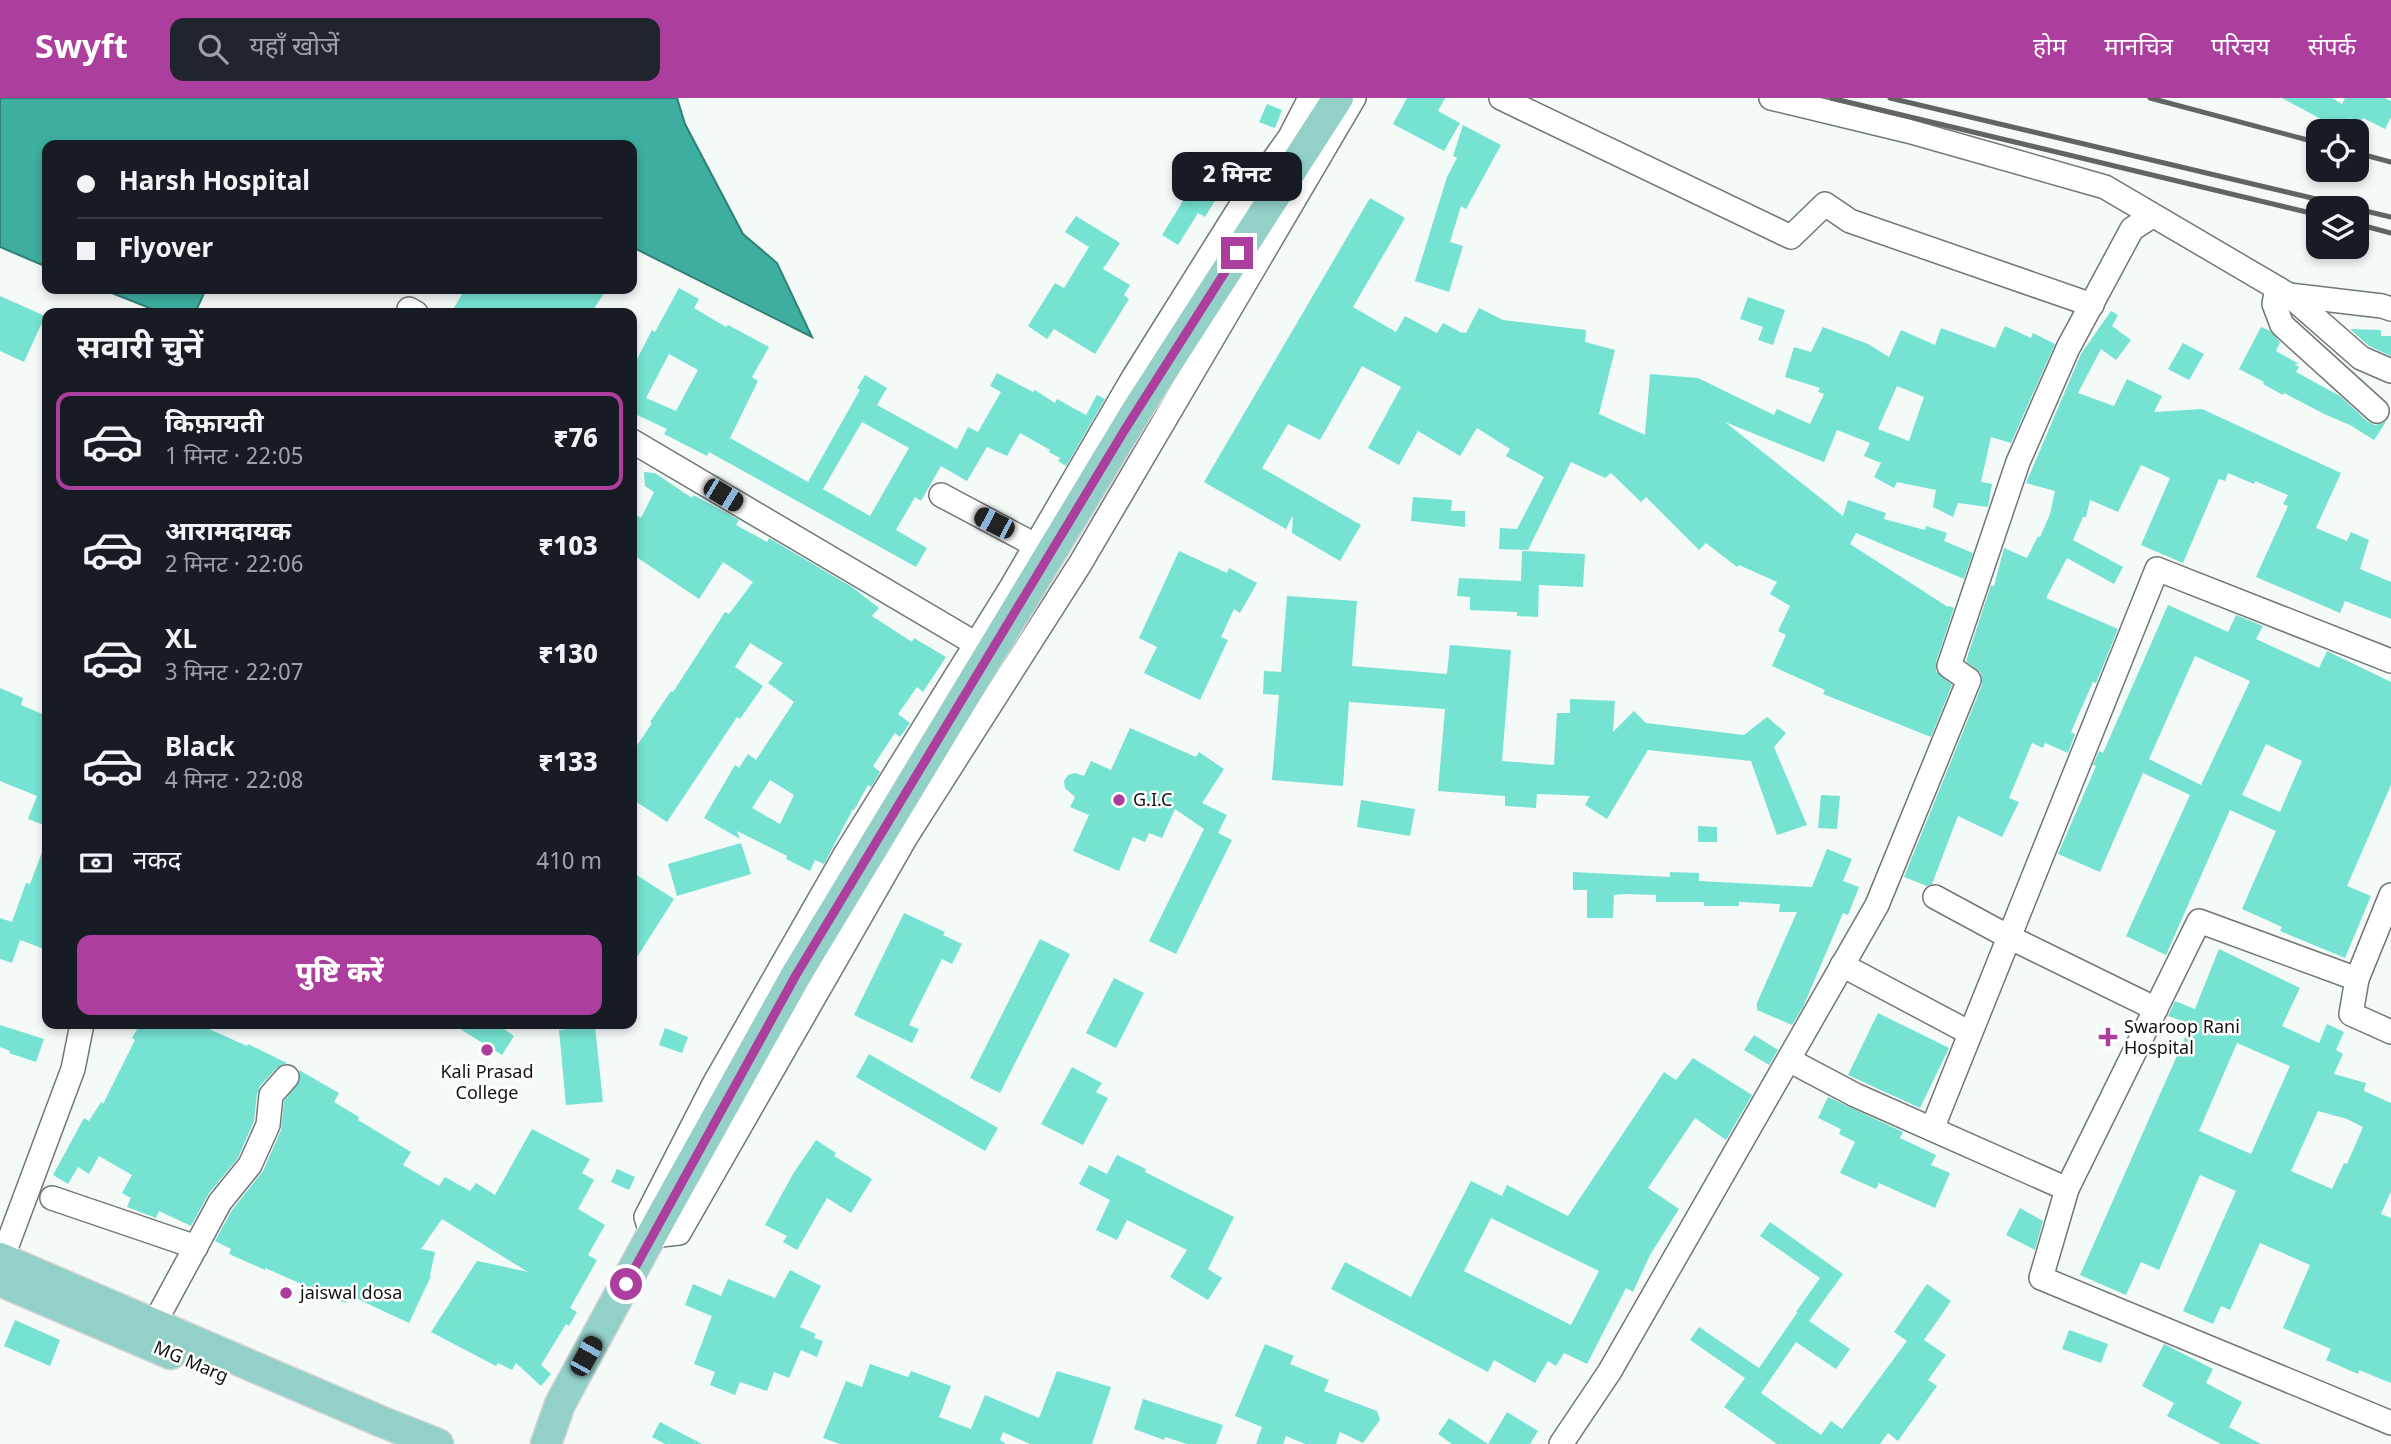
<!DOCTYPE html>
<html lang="hi">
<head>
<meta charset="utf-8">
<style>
  :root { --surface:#171b24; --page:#20242c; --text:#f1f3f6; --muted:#9ea1a6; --line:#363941; --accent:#ac3f9e }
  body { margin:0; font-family:Georgia,"Noto Sans Devanagari",serif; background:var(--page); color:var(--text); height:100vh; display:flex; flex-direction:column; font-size:26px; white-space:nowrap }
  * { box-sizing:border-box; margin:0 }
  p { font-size:23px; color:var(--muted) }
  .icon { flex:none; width:38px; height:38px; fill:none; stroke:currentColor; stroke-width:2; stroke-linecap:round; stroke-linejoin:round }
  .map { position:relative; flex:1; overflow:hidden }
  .side { position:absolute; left:42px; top:210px; width:595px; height:721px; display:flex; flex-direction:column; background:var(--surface); border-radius:14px; box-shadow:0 4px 10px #0003 }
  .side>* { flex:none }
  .hud { position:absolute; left:42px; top:42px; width:595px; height:154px; border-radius:14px; box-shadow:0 4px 10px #0003; display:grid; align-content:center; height:154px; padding:0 35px; background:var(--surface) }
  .buttons { position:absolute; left:2306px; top:21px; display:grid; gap:14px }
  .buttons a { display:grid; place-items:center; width:63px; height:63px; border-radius:14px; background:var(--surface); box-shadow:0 4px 10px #0003; font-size:35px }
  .end { position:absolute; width:32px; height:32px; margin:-16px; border:9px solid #ac3f9e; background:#fff; box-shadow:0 0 0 4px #fff }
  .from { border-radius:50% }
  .bubble { position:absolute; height:49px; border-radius:14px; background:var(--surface); box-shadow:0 4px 10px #0003; font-size:23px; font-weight:800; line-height:49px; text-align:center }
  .car { position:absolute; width:21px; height:42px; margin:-21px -10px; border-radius:9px; box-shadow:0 0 5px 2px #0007; background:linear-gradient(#222 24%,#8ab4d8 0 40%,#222 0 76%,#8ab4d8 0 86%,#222 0) }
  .hud b { display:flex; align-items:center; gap:24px; height:66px; font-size:26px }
  .hud b+b { border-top:2px solid var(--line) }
  .hud i { width:18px; height:18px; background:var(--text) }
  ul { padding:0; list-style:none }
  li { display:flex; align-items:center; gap:21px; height:98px; margin:0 14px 10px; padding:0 21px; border:4px solid transparent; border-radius:14px }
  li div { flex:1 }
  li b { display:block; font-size:26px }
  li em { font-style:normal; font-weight:800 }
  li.on { border-color:var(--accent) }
  li>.icon { width:63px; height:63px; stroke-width:1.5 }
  h2 { padding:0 35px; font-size:32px; line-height:84px }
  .pay { display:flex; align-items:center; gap:18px; height:77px; padding:0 35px; font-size:26px }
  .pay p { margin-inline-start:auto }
  .action { display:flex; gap:14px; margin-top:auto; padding:14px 35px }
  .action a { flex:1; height:80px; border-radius:14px; background:var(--accent); color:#fff; font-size:28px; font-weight:800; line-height:80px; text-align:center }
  header { display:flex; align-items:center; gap:42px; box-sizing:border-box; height:98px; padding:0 35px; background:var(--accent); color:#fff }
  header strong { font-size:33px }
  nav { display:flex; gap:38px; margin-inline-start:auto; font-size:24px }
  .search { width:490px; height:63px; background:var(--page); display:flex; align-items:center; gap:18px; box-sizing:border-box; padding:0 24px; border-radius:14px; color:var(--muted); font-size:26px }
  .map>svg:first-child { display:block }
</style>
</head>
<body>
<header>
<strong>Swyft</strong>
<div class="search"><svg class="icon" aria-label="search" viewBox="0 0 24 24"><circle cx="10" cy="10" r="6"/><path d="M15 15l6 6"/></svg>यहाँ खोजें</div>
<nav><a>होम</a><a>मानचित्र</a><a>परिचय</a><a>संपर्क</a></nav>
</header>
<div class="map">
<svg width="2391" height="1346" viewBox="0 0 2391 1346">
  <rect width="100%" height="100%" fill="#f3faf8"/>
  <g fill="#3dae9f" stroke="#308075" stroke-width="2">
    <polygon points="0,0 677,0 685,26 743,136 777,165 812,239 632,149 632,47 47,47 47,169 0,149"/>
    <polygon points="102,191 206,191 195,215 162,215"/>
  </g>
  <g fill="#76e2d2" fill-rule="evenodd">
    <polygon points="1407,0 1445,0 1438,13 1460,25 1444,53 1393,26"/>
    <polygon points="2282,0 2332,0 2342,6 2345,0 2385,0 2391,3 2391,19 2385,31 2363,20 2360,25 2350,20 2346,28 2337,23 2334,28"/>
    <polygon points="1267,6 1282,12 1275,30 1259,24"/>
    <polygon points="1463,27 1501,47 1466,111 1461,108 1450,144 1463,148 1449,194 1415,183 1447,79 1457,60 1453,58"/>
    <polygon points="1196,82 1219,96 1205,119 1198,115 1178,147 1162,137"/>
    <path d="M1370,100L1405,120L1353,209L1396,234L1405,218L1437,235L1443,225L1462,235L1463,234L1466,235L1479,210L1503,222L1586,232L1585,244L1615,252L1599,316L1645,337L1650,276L1698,280L1774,317L1777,311L1810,326L1824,296L1818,294L1820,290L1785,279L1794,249L1811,254L1823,229L1868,246L1889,259L1901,232L1935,247L1941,230L1995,250L2005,228L2031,240L2033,235L2055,246L2011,345L1991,339L1981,384L1992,386L1988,409L1958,405L1953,419L1933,409L1936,392L1897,384L1894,390L1874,379L1881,365L1864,358L1870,345L1837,332L1824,364L1725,324L1843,418L1848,402L1886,415L1884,421L1925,432L1926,428L1947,435L1944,443L1973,455L1964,481L1856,435L1850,446L1948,509L1949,508L1954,510L1936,564V573L1952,587L1931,639L1823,596L1825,592L1772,568L1786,537L1778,533L1790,508L1770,496L1777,484L1739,467L1737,469L1706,445L1699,452L1646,399L1641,404L1611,375L1605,380L1571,364L1528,452L1499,451L1500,430L1517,431L1544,379L1506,358L1510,351L1477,330L1460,358L1418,333L1399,367L1368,350L1401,289L1362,268L1320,342L1288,326L1262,370L1361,427L1340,463L1292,435L1293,417L1286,431L1204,384ZM1897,288L1924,299L1909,343L1878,331Z"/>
    <polygon points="1076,118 1120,145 1103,171 1130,187 1124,197 1129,201 1095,256 1054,231 1047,241 1028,228 1055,185 1064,190 1089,149 1065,134"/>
    <path d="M679,190L699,201L694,210L726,229L728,227L769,249L752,279L758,283L730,340L808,384L860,292L857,290L865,277L887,290L877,307L957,351L968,329L978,334L1001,294L990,288L997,275L1033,294L1035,292L1055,305L1057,301L1086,317L1097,297L1105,301L1066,368L1058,363L1060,360L1049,354L1050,352L1020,335L1007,358L987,349L967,383L941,368L921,403L915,399L896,432L927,450L916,469L709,354L707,358L664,336L667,331L637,317L632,327V271L652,232L655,234ZM669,256L698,272L676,313L646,300ZM862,324L909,350L870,418L823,391Z"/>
    <polygon points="465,191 607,191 591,215 451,215"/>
    <polygon points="0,198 45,218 24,264 0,253"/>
    <polygon points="1748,199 1785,212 1773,247 1758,242 1763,229 1740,221"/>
    <polygon points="2111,213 2118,217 2112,228 2131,242 2116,262 2101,251 2078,295 2114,308 2127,281 2162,298 2154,314 2202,311 2341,375 2316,430 2347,443 2351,434 2369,442 2360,471 2391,484 2391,521 2345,503 2340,515 2256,479 2288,408 2283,406 2288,397 2255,383 2254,386 2228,375 2225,383 2219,381 2183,465 2141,447 2170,380 2141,367 2118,414 2090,402 2086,419 2083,419 2073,442 2123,469 2114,486 2067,460 2046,500 2118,531 2096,585 2093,584 2071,634 2075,636 2068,655 2045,645 2043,650 2032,645 2009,700 2019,704 2002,739 1958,718 1932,786 1927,788 1904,779 1982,587 1981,575 1966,563 1991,487 1994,488 2004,450 2027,460 2038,438 2040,439 2050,416 2055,393 2026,385 2081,256"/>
    <polygon points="2261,229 2270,233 2280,244 2276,253 2299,266 2294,266 2299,269 2296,274 2340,298 2368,324 2375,327 2386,324 2374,342 2350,327 2324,316 2284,295 2283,297 2263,286 2264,284 2239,271"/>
    <polygon points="2350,231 2381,232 2381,238 2391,238 2391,258 2369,248"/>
    <polygon points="2183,245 2204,256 2189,282 2168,271"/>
    <path d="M644,374L655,375L692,400L693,397L712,407L739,422L736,427L767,444L769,440L852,489L879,510L872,518L912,544L914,540L946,559L923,594L917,589L898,616L910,625L900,639L895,635L873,668L880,674L871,689L868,687L854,712L853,711L824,766L815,762L810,773L786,761L787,758L737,733L740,741L704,720L735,667L739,670L748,656L756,662L794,604L768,585L783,565L750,545L735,569L763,588L740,621L737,619L667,724L632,701V655L652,625L650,624L671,593L673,594L725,514L729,516L753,484L723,464L699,501L632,456V414L641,420L654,394L645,388ZM770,682L794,697L780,726L752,710Z"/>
    <polygon points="1413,399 1452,402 1451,413 1465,413 1465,429 1411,423"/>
    <polygon points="1179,453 1227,475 1229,470 1257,485 1240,515 1234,511 1221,539 1228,542 1200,602 1144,575 1157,549 1139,540"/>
    <polygon points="1522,453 1585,456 1583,489 1539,487 1538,519 1517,518 1517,514 1470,512 1470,499 1457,498 1459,480 1521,483"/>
    <polygon points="1287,498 1357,503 1352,568 1447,576 1450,547 1511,552 1502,663 1554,667 1557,615 1570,615 1570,601 1615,603 1613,634 1634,613 1646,625 1744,637 1767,619 1786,635 1774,649 1807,727 1777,737 1751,663 1648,652 1607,721 1585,707 1590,698 1537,696 1536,710 1505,708 1505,698 1438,693 1445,611 1349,604 1343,688 1272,682 1279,597 1263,596 1264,573 1281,574"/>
    <path d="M2168,507L2228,534L2236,517L2263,528L2256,541L2319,570L2327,553L2391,584V687L2347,788L2371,798L2345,860L2280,833L2282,829L2242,811L2276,733L2230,712L2166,857L2126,838L2190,697L2143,675L2100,774L2058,756L2096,668L2093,667L2099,653L2103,655ZM2195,558L2250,583L2201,687L2149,661ZM2266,646L2302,663L2280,714L2242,697Z"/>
    <polygon points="0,590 23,600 21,607 47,618 47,728 28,721 37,698 0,683"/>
    <polygon points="1130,630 1196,659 1199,654 1224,671 1202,705 1227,717 1218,735 1232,742 1176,856 1149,843 1204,731 1175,711 1162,740 1149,735 1145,744 1133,739 1119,773 1073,753 1089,717 1070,709 1075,699 1065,690 1064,683 1068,677 1075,675 1084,678 1091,663 1111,672"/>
    <polygon points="1821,697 1840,698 1837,731 1818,730"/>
    <polygon points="1361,702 1415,711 1410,738 1357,729"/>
    <polygon points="1698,728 1717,729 1717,744 1698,744"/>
    <polygon points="46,744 47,852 20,842 12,865 0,861 0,820 12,824 26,785 30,786"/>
    <polygon points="741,745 751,776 677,798 668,766"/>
    <polygon points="1827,751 1852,761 1843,783 1859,789 1848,817 1843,815 1803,909 1792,927 1757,912 1757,905 1797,814 1779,814 1780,806 1739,804 1739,808 1704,808 1704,804 1656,804 1656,797 1625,796 1614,797 1613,820 1587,820 1587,792 1573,792 1573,774 1670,779 1670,774 1699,775 1699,783 1812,789"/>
    <polygon points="632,774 674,801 632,867"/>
    <polygon points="904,815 945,834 943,837 962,846 952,866 942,861 909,927 919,931 912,945 854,917"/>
    <polygon points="1040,841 1070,856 1000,995 970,980"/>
    <path d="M2219,851L2300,890L2282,928L2319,945L2327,926L2344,934L2336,952L2343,956L2334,976L2366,985L2364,993L2391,1005V1093L2381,1116L2391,1120V1285L2359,1272L2358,1276L2326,1262L2331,1251L2283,1230L2310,1167L2260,1145L2230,1212L2221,1208L2213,1226L2183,1213L2236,1093L2200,1077L2159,1172L2141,1164L2126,1197L2080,1177L2191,926L2168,918L2169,916L2175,903L2195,911ZM2237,945L2290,968L2251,1056L2199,1033ZM2318,1013L2347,1021L2363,1029L2347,1066L2344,1065L2332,1091L2291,1073Z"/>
    <polygon points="1114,880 1144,895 1116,950 1086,935"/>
    <polygon points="1878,915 1949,950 1920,1010 1848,977"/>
    <polygon points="140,926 198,926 247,948 248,946 287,965 277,970 260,988 257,996 254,1023 238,1060 209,1095 191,1128 159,1113 156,1120 127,1109 131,1100 122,1095 132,1077 99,1058 89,1076 78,1069 68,1086 53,1077 84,1020 89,1023 101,1004 103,1006 135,942 132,940"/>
    <polygon points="452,926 497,926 514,938 502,957"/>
    <polygon points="0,927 44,941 36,964 9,955 10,953 0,949"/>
    <polygon points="595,928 603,1004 566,1007 559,932"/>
    <polygon points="665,930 688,939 682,955 659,947"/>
    <polygon points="1754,937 1778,952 1769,967 1744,952"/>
    <polygon points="869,956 998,1030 985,1053 856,979"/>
    <path d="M1693,960L1752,997L1726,1042L1695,1020L1648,1090L1679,1111L1650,1157L1633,1194L1626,1190L1587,1266L1564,1255L1556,1268L1548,1263L1535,1285L1494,1262L1488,1274L1331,1191L1345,1164L1411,1199L1471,1083L1502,1098L1507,1087L1568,1118L1664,974L1676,982ZM1491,1120L1599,1173L1571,1227L1464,1173Z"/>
    <polygon points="1072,969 1102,985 1096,994 1108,1000 1083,1047 1041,1026"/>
    <polygon points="299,972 339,995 334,1004 359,1019 358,1022 411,1054 403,1067 439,1088 445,1079 470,1093 476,1085 495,1097 532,1031 590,1061 582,1075 594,1082 578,1111 605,1127 588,1157 597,1162 570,1210 577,1214 569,1228 566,1226 541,1267 551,1276 541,1288 516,1265 512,1272 498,1265 496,1268 431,1234 477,1163 528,1174 442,1121 421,1151 435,1154 430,1177 431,1178 409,1225 349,1197 345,1205 265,1170 265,1172 229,1156 231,1151 215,1143 232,1112 263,1073 281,1032 284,1003 300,982"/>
    <polygon points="1828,999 1903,1034 1900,1040 1936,1057 1931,1067 1950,1075 1935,1110 1879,1085 1876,1091 1840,1075 1855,1044 1839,1036 1841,1031 1818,1020"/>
    <polygon points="816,1042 836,1055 834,1058 872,1081 851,1115 827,1100 797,1152 783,1144 787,1138 765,1127 793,1076"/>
    <polygon points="1117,1057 1146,1071 1145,1074 1234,1119 1208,1171 1222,1180 1208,1202 1170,1179 1187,1152 1127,1122 1117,1142 1096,1132 1110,1102 1079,1086 1089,1067 1107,1076"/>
    <polygon points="617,1071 635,1079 629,1092 611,1084"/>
    <polygon points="2020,1110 2043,1123 2035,1152 2006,1137"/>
    <polygon points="1770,1124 1843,1176 1809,1223 1850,1251 1836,1271 1796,1244 1761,1295 1821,1337 1831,1323 1842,1331 1907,1243 1894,1234 1927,1186 1951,1203 1924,1242 1946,1257 1928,1282 1937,1288 1898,1343 1888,1335 1880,1346 1777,1346 1724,1309 1745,1280 1690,1242 1699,1229 1759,1270 1797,1215 1806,1221 1796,1214 1820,1180 1760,1138"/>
    <polygon points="790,1172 821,1188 800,1229 816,1236 814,1240 823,1243 817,1259 801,1252 789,1280 774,1274 767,1293 740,1284 735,1297 710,1287 715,1274 694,1266 712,1218 685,1207 693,1186 721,1198 728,1181 775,1200"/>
    <polygon points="15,1222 60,1242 50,1268 4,1248"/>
    <polygon points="2069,1232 2108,1246 2101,1265 2062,1251"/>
    <polygon points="1265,1246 1294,1258 1290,1266 1329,1282 1324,1293 1377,1313 1380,1322 1363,1345 1340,1334 1336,1346 1305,1346 1286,1338 1283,1346 1256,1346 1262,1329 1235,1318"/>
    <polygon points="2164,1246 2213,1271 2206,1285 2242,1304 2229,1329 2261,1346 2221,1346 2167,1318 2174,1305 2142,1288"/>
    <polygon points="870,1266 908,1279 911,1273 951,1288 939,1319 971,1331 985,1297 1039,1320 1057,1273 1111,1289 1092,1346 1030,1346 1003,1334 1000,1342 1006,1346 840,1346 823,1340 846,1283 862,1289"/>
    <polygon points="1143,1301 1223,1327 1216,1346 1187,1346 1165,1339 1164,1342 1134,1331"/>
    <polygon points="1507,1314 1538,1333 1530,1346 1452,1346 1438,1336 1449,1320 1488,1346"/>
    <polygon points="660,1324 702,1346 665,1346 652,1339"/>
  </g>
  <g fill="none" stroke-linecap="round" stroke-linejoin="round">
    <defs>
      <g id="minor">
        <polyline points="1310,0 1290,39 1242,106 1133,280 1012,488 846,755 714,986 646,1119 652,1138 679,1135 906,739 1080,466 1354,0"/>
        <polyline points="1501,0 1791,139 1825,106 1850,123 2092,207"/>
        <polyline points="1771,0 1908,33 2105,89 2289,197 2361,260 2391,273"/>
        <polyline points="2277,190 2274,206 2282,227 2377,313"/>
        <polyline points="2289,197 2382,208 2391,211"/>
        <polyline points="409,211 416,215"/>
        <polyline points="632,343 976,546"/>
        <polyline points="941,397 1035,447"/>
        <polyline points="1935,799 2009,839 2156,911"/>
        <polyline points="1842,867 1970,935"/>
        <polyline points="2357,881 2391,797"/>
        <polyline points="2391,934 2351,916 2357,881 2199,823 2067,1091 2041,1180 2391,1325"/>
        <polyline points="1789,962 1855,997 2067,1091"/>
        <polyline points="1932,1031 2157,471 2391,563"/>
        <polyline points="52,1100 196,1149"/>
        <polyline points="2,1161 73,971 82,926"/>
        <polyline points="154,1226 220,1104 250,1067 268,1027 271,997 287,979"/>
        <polyline points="1561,1346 1610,1273 1877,807 1969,582 1949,568 2018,364 2068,250 2132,131 2152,118"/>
      </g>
      <g id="major">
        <polyline points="0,1160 380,1323 438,1346"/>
        <polyline points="0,1183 171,1256"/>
        <polyline points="546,1346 560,1306 662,1118 796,877 1137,312 1338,0"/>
      </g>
    </defs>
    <use href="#minor" stroke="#717775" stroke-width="26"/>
    <use href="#major" stroke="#d4d5d5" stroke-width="33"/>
    <use href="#minor" stroke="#fff" stroke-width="23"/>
    <use href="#major" stroke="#93d0c8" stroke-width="30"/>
    <g stroke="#606463" stroke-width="5">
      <polyline points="1831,0 2319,117"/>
      <polyline points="1890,0 2354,110"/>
      <polyline points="2150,0 2319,45"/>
      <polyline points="2357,55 2391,64"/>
      <polyline points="2357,111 2391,119"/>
      <polyline points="2357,126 2391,135"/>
    </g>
  </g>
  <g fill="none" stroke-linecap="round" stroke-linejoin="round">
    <polyline stroke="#ac3f9e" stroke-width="9" points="626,1186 796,877 1124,333 1237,155"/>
  </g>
  <g fill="#ac3f9e" stroke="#fff" stroke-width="2.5">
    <circle cx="1119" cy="702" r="7"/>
    <path d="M2104.5 928.5h7v7h7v7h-7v7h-7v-7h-7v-7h7z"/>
    <circle cx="487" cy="952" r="7"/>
    <circle cx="286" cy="1195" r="7"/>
  </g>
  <g text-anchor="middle" stroke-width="5" stroke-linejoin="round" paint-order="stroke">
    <g font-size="18" fill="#111313" stroke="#fff" text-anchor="start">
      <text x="1133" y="708">G.I.C</text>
      <text x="2124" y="935">Swaroop Rani<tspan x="2124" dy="21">Hospital</tspan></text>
      <text x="487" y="980" text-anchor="middle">Kali Prasad<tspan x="487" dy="21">College</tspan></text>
      <text x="300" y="1201">jaiswal dosa</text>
    </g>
    <g font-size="18" fill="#111313" stroke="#fff">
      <text transform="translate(191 1264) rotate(23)" y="6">MG Marg</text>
    </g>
  </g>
</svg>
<div class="buttons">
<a><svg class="icon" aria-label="locate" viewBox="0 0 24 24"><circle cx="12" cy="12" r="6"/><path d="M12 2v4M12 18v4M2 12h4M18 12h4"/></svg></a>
<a><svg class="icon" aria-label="layers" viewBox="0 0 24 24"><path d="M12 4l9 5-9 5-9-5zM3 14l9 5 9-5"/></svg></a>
</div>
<i class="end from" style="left:626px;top:1186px"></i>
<i class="end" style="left:1237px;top:155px"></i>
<div class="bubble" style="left:1172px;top:54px;width:130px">2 मिनट</div>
<i class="car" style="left:723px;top:397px;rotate:121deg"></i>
<i class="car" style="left:994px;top:425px;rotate:297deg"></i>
<i class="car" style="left:586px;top:1258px;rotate:29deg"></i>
<div class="hud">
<b><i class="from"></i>Harsh Hospital</b>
<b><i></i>Flyover</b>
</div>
<section class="side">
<h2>सवारी चुनें</h2>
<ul>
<li class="on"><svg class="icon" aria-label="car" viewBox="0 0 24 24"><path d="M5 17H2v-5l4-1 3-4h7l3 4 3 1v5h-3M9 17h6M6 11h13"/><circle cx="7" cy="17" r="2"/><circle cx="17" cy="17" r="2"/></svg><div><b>किफ़ायती</b><p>1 मिनट · 22:05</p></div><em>₹76</em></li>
<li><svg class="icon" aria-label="car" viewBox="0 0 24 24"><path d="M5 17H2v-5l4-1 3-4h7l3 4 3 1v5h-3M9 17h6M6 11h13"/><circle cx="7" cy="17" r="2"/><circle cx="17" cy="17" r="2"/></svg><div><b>आरामदायक</b><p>2 मिनट · 22:06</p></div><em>₹103</em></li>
<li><svg class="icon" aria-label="car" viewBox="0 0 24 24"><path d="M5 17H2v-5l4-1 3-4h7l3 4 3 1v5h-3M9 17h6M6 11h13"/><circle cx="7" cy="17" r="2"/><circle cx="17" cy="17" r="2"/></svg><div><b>XL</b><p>3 मिनट · 22:07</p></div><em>₹130</em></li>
<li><svg class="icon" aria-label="car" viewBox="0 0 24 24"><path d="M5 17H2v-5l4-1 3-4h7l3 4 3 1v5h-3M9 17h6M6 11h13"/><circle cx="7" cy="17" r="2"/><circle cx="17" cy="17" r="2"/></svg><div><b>Black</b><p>4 मिनट · 22:08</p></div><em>₹133</em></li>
</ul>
<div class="pay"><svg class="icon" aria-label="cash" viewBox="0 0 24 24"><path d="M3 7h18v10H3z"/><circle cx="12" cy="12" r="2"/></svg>नकद<p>410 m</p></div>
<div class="action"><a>पुष्टि करें</a></div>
</section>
</div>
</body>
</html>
